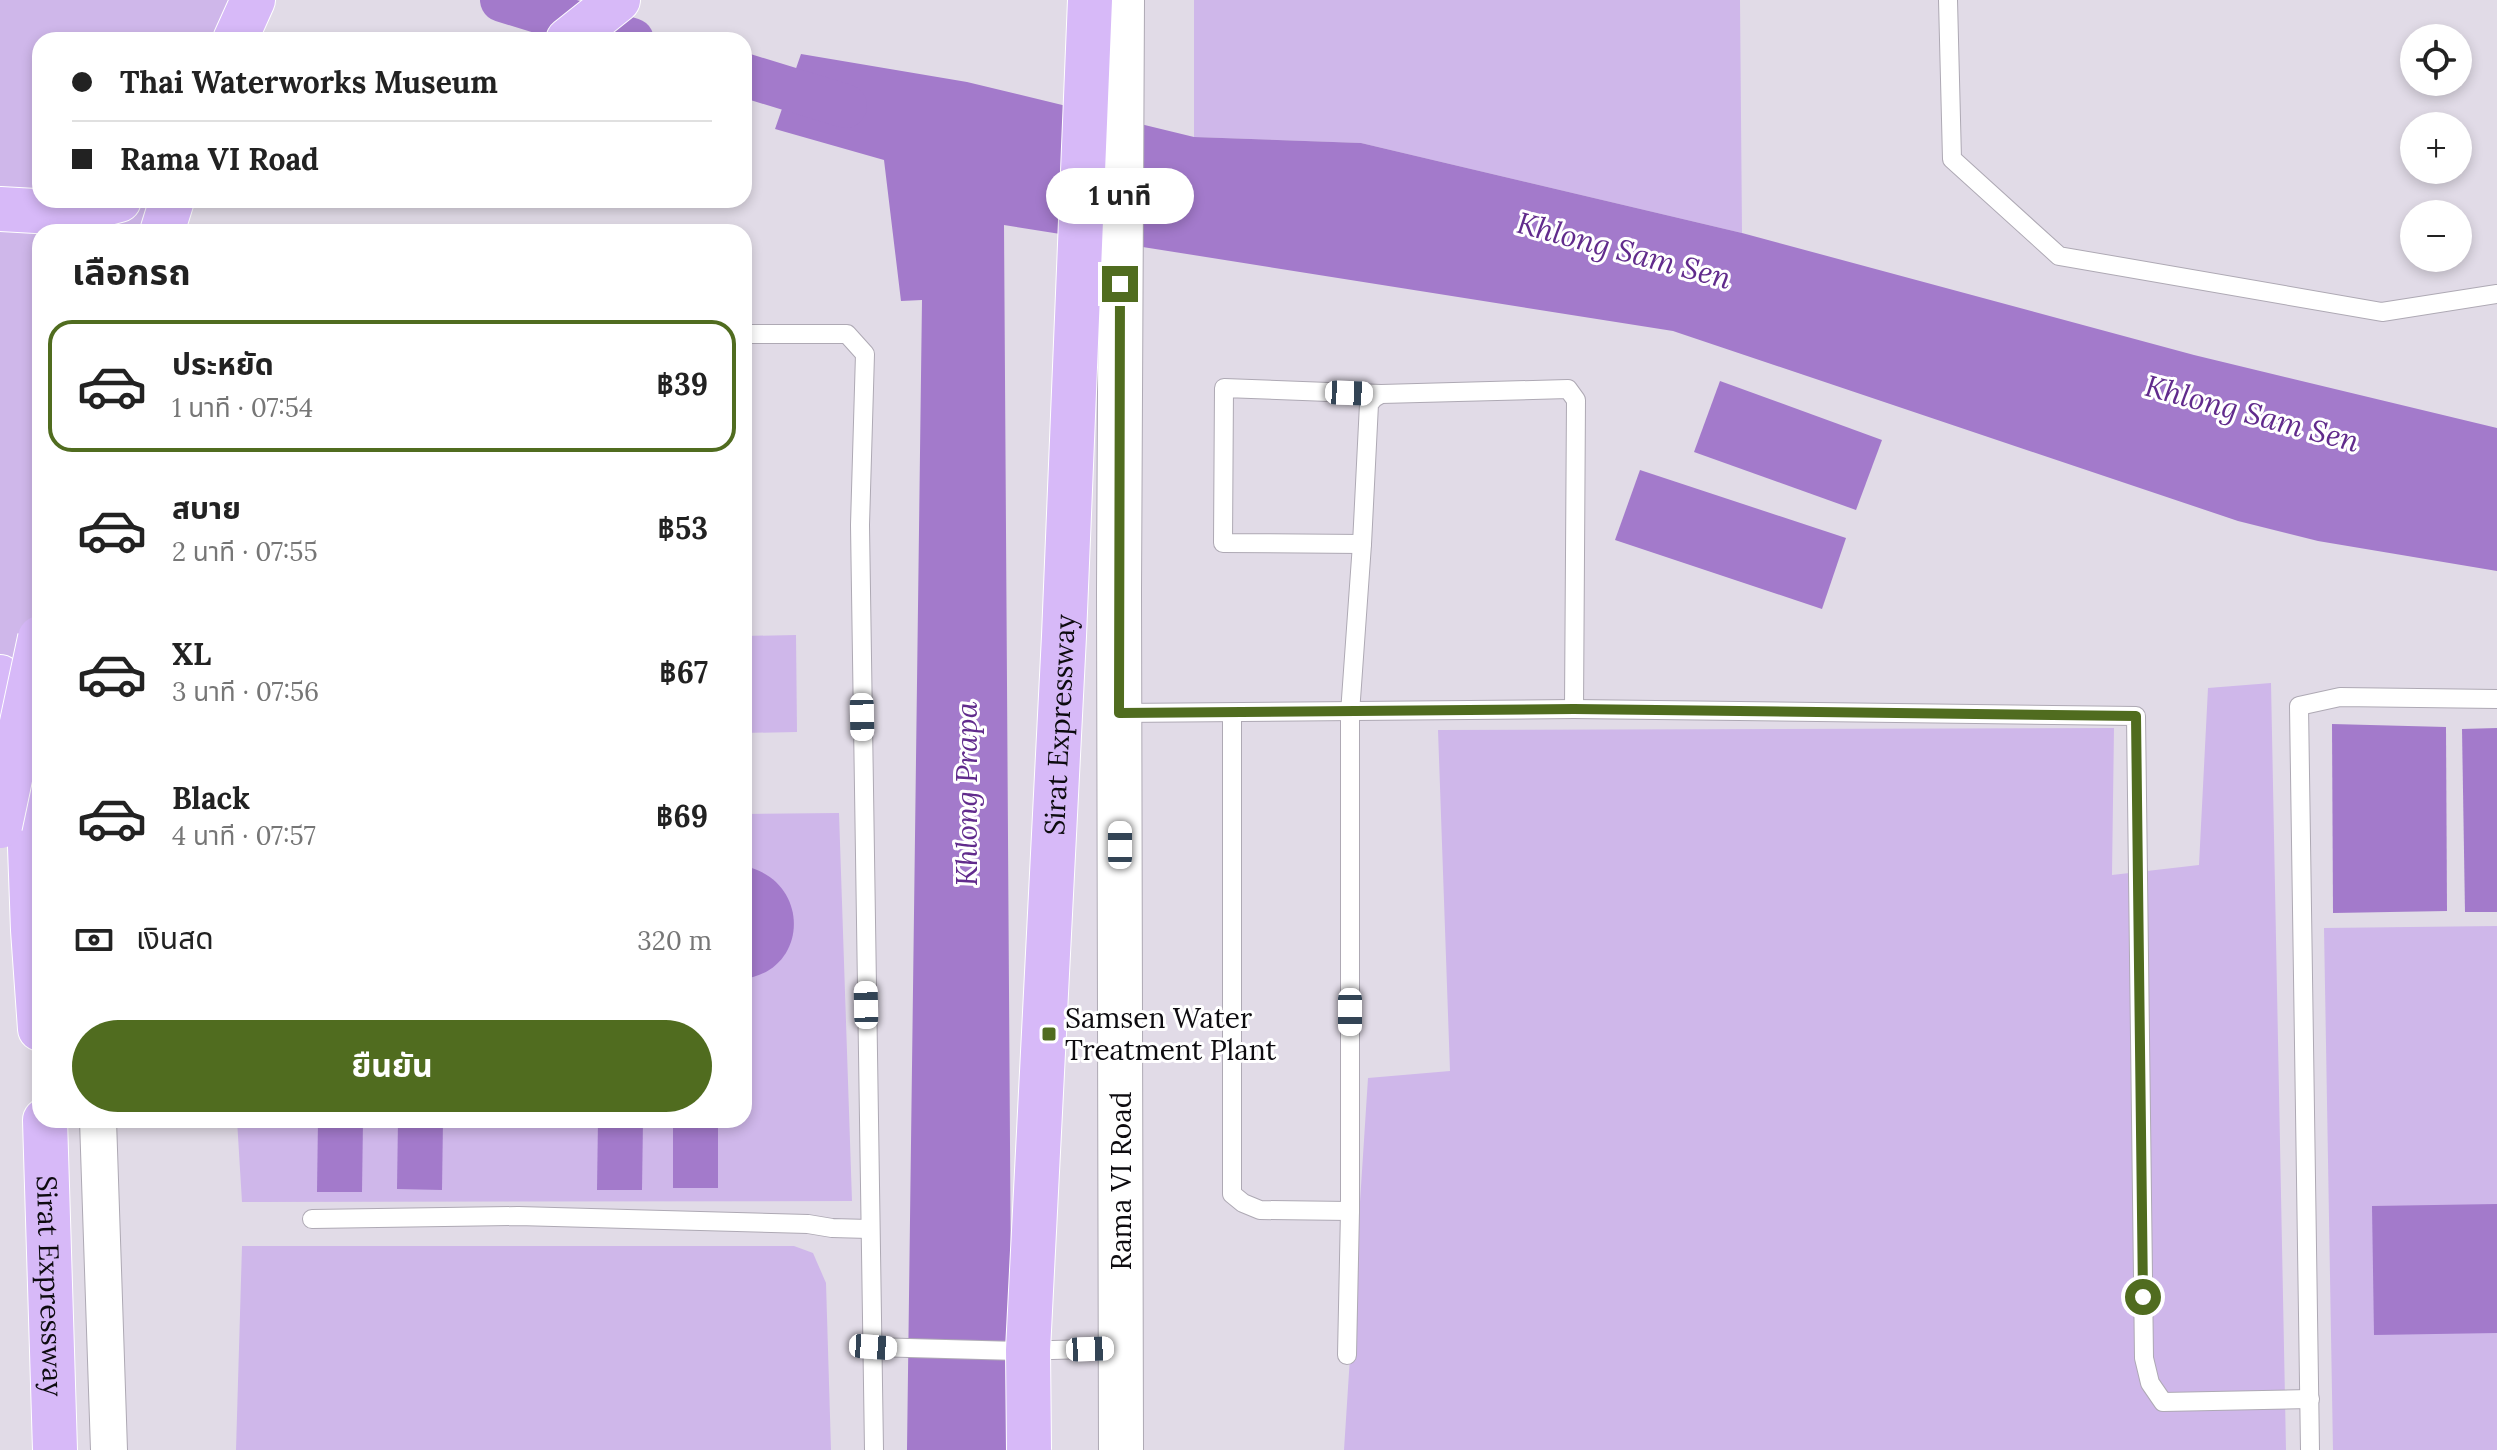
<!DOCTYPE html>
<html lang="th">
<head>
<meta charset="utf-8">
<style>
  :root { --surface:#fff; --page:#f6f6f6; --text:#222; --muted:#767676; --line:#e0e0e0; --accent:#506c1f }
  body { margin:0; font-family:Lora,"Noto Sans Thai",serif; background:var(--page); color:var(--text); height:100vh; display:flex; flex-direction:column; font-size:30px; white-space:nowrap }
  * { box-sizing:border-box; margin:0 }
  p { font-size:26px; color:var(--muted) }
  .icon { flex:none; width:44px; height:44px; fill:none; stroke:currentColor; stroke-width:2; stroke-linecap:round; stroke-linejoin:round }
  .map { position:relative; flex:1; overflow:hidden }
  .side { position:absolute; left:32px; top:224px; width:720px; height:904px; display:flex; flex-direction:column; background:var(--surface); border-radius:24px; box-shadow:0 4px 12px #0003 }
  .side>* { flex:none }
  .top-card { position:absolute; left:32px; top:32px; width:720px; height:176px; border-radius:24px; box-shadow:0 4px 12px #0003; display:grid; align-content:center; height:176px; padding:0 40px; background:var(--surface) }
  .buttons { position:absolute; left:2400px; top:24px; display:grid; gap:16px }
  .buttons a { display:grid; place-items:center; width:72px; height:72px; border-radius:50%; background:var(--surface); box-shadow:0 4px 12px #0003; font-size:40px }
  .end { position:absolute; width:36px; height:36px; margin:-18px; border:10px solid #506c1f; background:#fff; box-shadow:0 0 0 4px #fff }
  .from { border-radius:50% }
  .bubble { position:absolute; height:56px; border-radius:28px; background:var(--surface); box-shadow:0 4px 12px #0003; font-size:26px; font-weight:700; line-height:56px; text-align:center }
  .car { position:absolute; width:24px; height:48px; margin:-24px -12px; border-radius:10px; box-shadow:0 0 6px 2px #0007; background:linear-gradient(#fff 24%,#345 0 40%,#fff 0 76%,#345 0 86%,#fff 0) }
  .top-card b { display:flex; align-items:center; gap:28px; height:76px; font-size:30px }
  .top-card b+b { border-top:2px solid var(--line) }
  .top-card i { width:20px; height:20px; background:var(--text) }
  ul { padding:0; list-style:none }
  li { display:flex; align-items:center; gap:24px; height:132px; margin:0 16px 12px; padding:0 24px; border:4px solid transparent; border-radius:24px }
  li div { flex:1 }
  li b { display:block; font-size:30px }
  li em { font-style:normal; font-weight:700 }
  li.selected { border-color:var(--accent) }
  li>.icon { width:72px; height:72px; stroke-width:1.5 }
  h2 { padding:0 40px; font-size:36px; line-height:96px }
  .pay { display:flex; align-items:center; gap:20px; height:88px; padding:0 40px; font-size:30px }
  .pay p { margin-inline-start:auto }
  .button { display:flex; gap:16px; margin-top:auto; padding:16px 40px }
  .button a { flex:1; height:92px; border-radius:48px; background:var(--accent); color:#fff; font-size:32px; font-weight:700; line-height:92px; text-align:center }
  .map>svg:first-child { display:block }
</style>
</head>
<body>
<div class="map">
<svg width="2497" height="1450" viewBox="0 0 2497 1450">
  <rect width="100%" height="100%" fill="#e1dbe7"/>
  <g fill="#cfb7ea">
    <polygon points="0,0 242,0 227,40 40,40 40,200 164,200 152,232 40,232 40,635 0,770"/>
    <polygon points="1194,0 1740,0 1742,233 1361,143 1194,137"/>
    <polygon points="796,635 797,732 744,733 744,636"/>
    <polygon points="2271,683 2286,1450 1344,1450 1368,1078 1450,1071 1438,730 2114,728 2112,875 2199,865 2208,688"/>
    <polygon points="839,813 852,1201 242,1202 237,1120 744,1120 744,814"/>
    <polygon points="2497,926 2497,1450 2333,1450 2324,928"/>
    <polygon points="242,1246 794,1246 813,1253 826,1283 831,1450 236,1450"/>
  </g>
  <g fill="#a37acb">
    <polygon points="801,54 967,82 1194,137 1361,143 1742,233 2194,355 2497,428 2497,571 2318,541 2238,521 1673,331 1004,225 1012,1450 907,1450 922,300 901,301 884,160 775,129"/>
    <polygon points="1720,381 1882,440 1856,510 1694,452"/>
    <polygon points="1640,470 1846,538 1822,609 1615,540"/>
    <polygon points="2332,724 2446,727 2447,911 2333,913"/>
    <polygon points="2497,728 2497,912 2465,912 2462,729"/>
    <path d="M744,866C810,879 811,969 744,979Z"/>
    <polygon points="318,1120 363,1120 362,1192 317,1192"/>
    <polygon points="398,1120 443,1120 442,1190 397,1189"/>
    <polygon points="598,1120 643,1120 642,1190 597,1190"/>
    <rect x="673" y="1120" width="45" height="68"/>
    <polygon points="2497,1204 2497,1333 2374,1335 2372,1206"/>
  </g>
  <g fill="none" stroke-linecap="round" stroke-linejoin="round">
    <g stroke="#a37acb" stroke-width="44">
      <polyline points="502,0 632,40"/>
      <polyline points="744,75 845,106"/>
    </g>
    <defs>
      <g id="lane">
        <polyline points="1948,0 1952,159 2059,256 2382,312 2497,294"/>
        <polyline points="744,334 847,334 865,354 860,525 874,1450"/>
        <polyline points="1362,544 1223,543 1224,388 1381,394"/>
        <polyline points="1119,713 1574,709 2136,716 2144,1358 2150,1383 2163,1402 2310,1399"/>
        <polyline points="1232,713 1232,1194 1243,1203 1260,1210 1350,1211"/>
        <polyline points="312,1219 518,1216 808,1224 832,1228 869,1229"/>
        <polyline points="873,1347 1018,1351 1121,1348"/>
        <polyline points="1347,1355 1350,1211 1350,713 1362,544 1369,404 1374,398 1381,394 1568,389 1576,400 1574,709"/>
        <polyline points="2310,1450 2299,706 2340,697 2497,699"/>
      </g>
      <polyline id="street" points="98,1120 109,1450"/>
      <polyline id="secondary" points="1121,1450 1119,591 1122,0"/>
      <g id="highway">
        <polyline points="235,40 253,0"/>
        <polyline points="568,40 618,0"/>
        <polyline points="0,209 71,213 119,200"/>
        <polyline points="162,232 172,200"/>
        <polyline points="0,677 28,792 33,930 40,1029"/>
        <path id="s1" d="M45,1120L55,1450"/>
      </g>
    </defs>
    <use href="#lane" stroke="#aea9b4" stroke-width="20"/>
    <use href="#street" stroke="#aea9b4" stroke-width="38"/>
    <use href="#secondary" stroke="#aea9b4" stroke-width="46"/>
    <use href="#highway" stroke="#fff" stroke-width="46"/>
    <use href="#lane" stroke="#fff" stroke-width="18"/>
    <use href="#street" stroke="#fff" stroke-width="36"/>
    <use href="#secondary" stroke="#fff" stroke-width="44"/>
    <use href="#highway" stroke="#d7b9f8" stroke-width="44"/>
    <defs>
      <g id="highway-bridge">
        <polyline points="0,826 40,638"/>
        <path id="s2" d="M1029,1450L1028,1350L1064,636L1090,0"/>
      </g>
    </defs>
    <use href="#highway-bridge" stroke="#fff" stroke-width="46" stroke-linecap="butt"/>
    <use href="#highway-bridge" stroke="#d7b9f8" stroke-width="44"/>
  </g>
  <g fill="none" stroke-linecap="round" stroke-linejoin="round">
    <polyline stroke="#506c1f" stroke-width="10" points="1120,284 1119,713 1574,709 2136,716 2143,1297"/>
  </g>
  <rect fill="#506c1f" stroke="#fff" stroke-width="3" x="1041" y="1026" width="16" height="16" rx="4"/>
  <g text-anchor="middle" stroke-width="6" stroke-linejoin="round" paint-order="stroke">
    <g font-size="28" fill="#0d0b0f" stroke="#fff">
      <text dy="10" stroke="none"><textPath href="#s2" startOffset="726">Sirat Expressway</textPath></text>
      <text transform="translate(1121 1181) rotate(-90)" y="10">Rama VI Road</text>
      <text dy="10" stroke="none"><textPath href="#s1" startOffset="166">Sirat Expressway</textPath></text>
    </g>
    <g font-size="28" fill="#0d0b0f" stroke="#fff" text-anchor="start">
      <text x="1065" y="1028">Samsen Water<tspan x="1065" dy="32">Treatment Plant</tspan></text>
    </g>
    <g font-size="30" font-style="italic" fill="#612b8c" stroke="#fff">
      <text transform="translate(1624 251) rotate(15)" y="10">Khlong Sam Sen</text>
      <text transform="translate(2252 414) rotate(15)" y="10">Khlong Sam Sen</text>
      <text transform="translate(967 794) rotate(-90)" y="10">Khlong Prapa</text>
    </g>
  </g>
</svg>
<div class="buttons">
<a><svg class="icon" aria-label="locate" viewBox="0 0 24 24"><circle cx="12" cy="12" r="6"/><path d="M12 2v4M12 18v4M2 12h4M18 12h4"/></svg></a>
<a>+</a>
<a>−</a>
</div>
<i class="end from" style="left:2143px;top:1297px"></i>
<i class="end" style="left:1120px;top:284px"></i>
<div class="bubble" style="left:1046px;top:168px;width:148px">1 นาที</div>
<i class="car" style="left:1349px;top:393px;rotate:92deg"></i>
<i class="car" style="left:862px;top:717px;rotate:179deg"></i>
<i class="car" style="left:1120px;top:845px;rotate:0deg"></i>
<i class="car" style="left:866px;top:1005px;rotate:359deg"></i>
<i class="car" style="left:1350px;top:1012px;rotate:180deg"></i>
<i class="car" style="left:873px;top:1347px;rotate:94deg"></i>
<i class="car" style="left:1090px;top:1349px;rotate:88deg"></i>
<div class="top-card">
<b><i class="from"></i>Thai Waterworks Museum</b>
<b><i></i>Rama VI Road</b>
</div>
<section class="side">
<h2>เลือกรถ</h2>
<ul>
<li class="selected"><svg class="icon" aria-label="car" viewBox="0 0 24 24"><path d="M5 17H2v-5l4-1 3-4h7l3 4 3 1v5h-3M9 17h6M6 11h13"/><circle cx="7" cy="17" r="2"/><circle cx="17" cy="17" r="2"/></svg><div><b>ประหยัด</b><p>1 นาที · 07:54</p></div><em>฿39</em></li>
<li><svg class="icon" aria-label="car" viewBox="0 0 24 24"><path d="M5 17H2v-5l4-1 3-4h7l3 4 3 1v5h-3M9 17h6M6 11h13"/><circle cx="7" cy="17" r="2"/><circle cx="17" cy="17" r="2"/></svg><div><b>สบาย</b><p>2 นาที · 07:55</p></div><em>฿53</em></li>
<li><svg class="icon" aria-label="car" viewBox="0 0 24 24"><path d="M5 17H2v-5l4-1 3-4h7l3 4 3 1v5h-3M9 17h6M6 11h13"/><circle cx="7" cy="17" r="2"/><circle cx="17" cy="17" r="2"/></svg><div><b>XL</b><p>3 นาที · 07:56</p></div><em>฿67</em></li>
<li><svg class="icon" aria-label="car" viewBox="0 0 24 24"><path d="M5 17H2v-5l4-1 3-4h7l3 4 3 1v5h-3M9 17h6M6 11h13"/><circle cx="7" cy="17" r="2"/><circle cx="17" cy="17" r="2"/></svg><div><b>Black</b><p>4 นาที · 07:57</p></div><em>฿69</em></li>
</ul>
<div class="pay"><svg class="icon" aria-label="cash" viewBox="0 0 24 24"><path d="M3 7h18v10H3z"/><circle cx="12" cy="12" r="2"/></svg>เงินสด<p>320 m</p></div>
<div class="button"><a>ยืนยัน</a></div>
</section>
</div>
</body>
</html>
